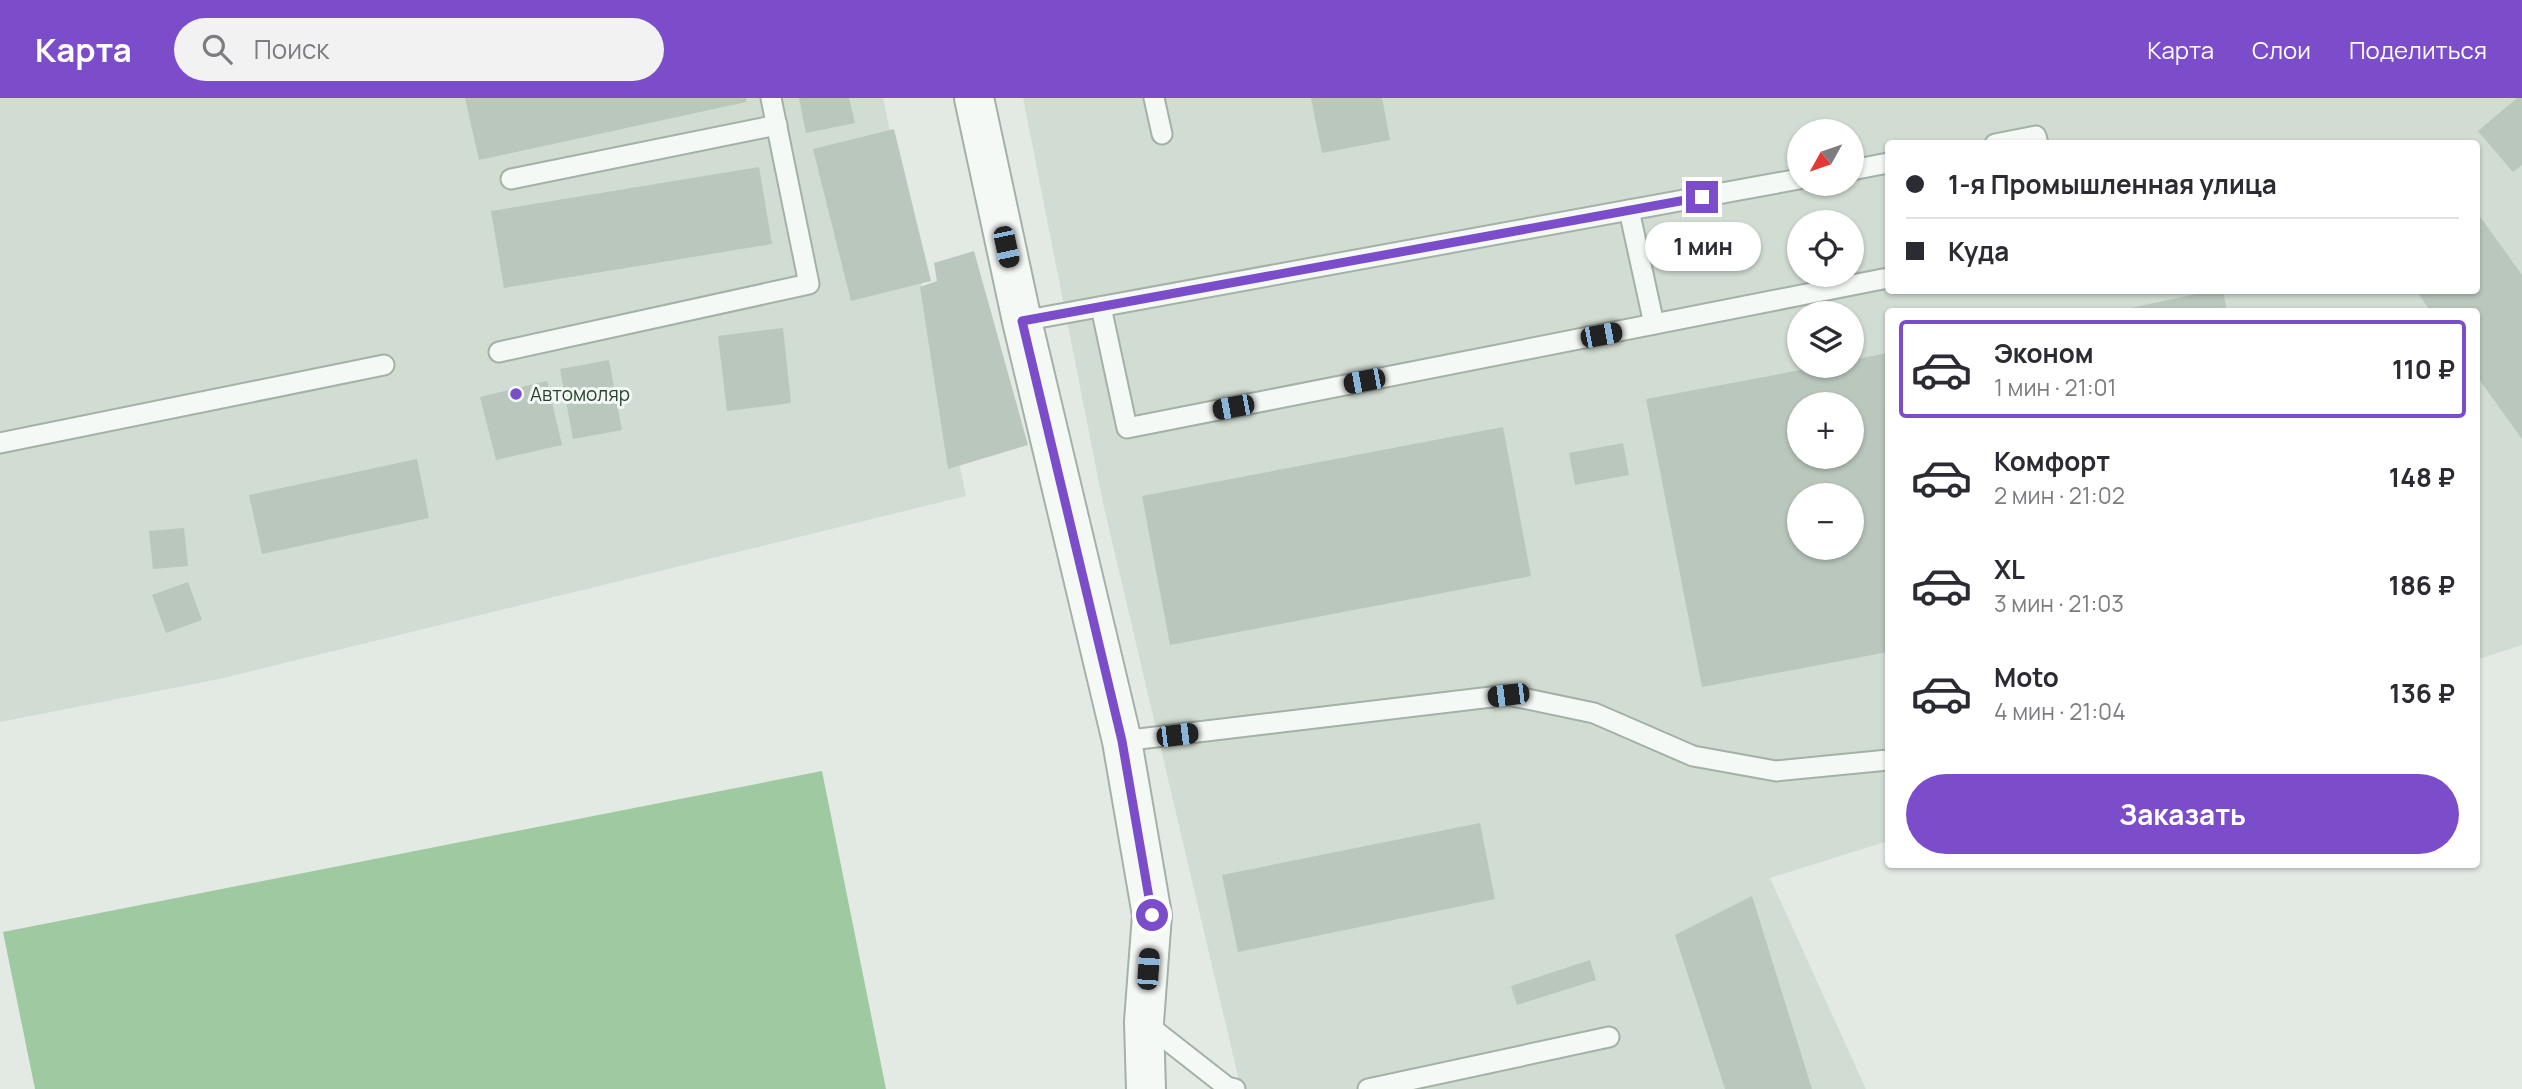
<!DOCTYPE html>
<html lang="ru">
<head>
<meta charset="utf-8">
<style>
  :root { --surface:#fff; --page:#f2f2f3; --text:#2b2b33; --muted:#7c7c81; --line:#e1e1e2; --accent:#7b4dca }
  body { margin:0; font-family:Manrope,sans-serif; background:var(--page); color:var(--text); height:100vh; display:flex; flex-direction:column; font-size:26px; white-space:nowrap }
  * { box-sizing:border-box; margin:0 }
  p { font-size:23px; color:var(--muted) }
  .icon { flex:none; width:38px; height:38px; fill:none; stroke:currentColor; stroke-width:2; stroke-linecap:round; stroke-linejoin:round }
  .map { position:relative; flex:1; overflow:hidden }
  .side { position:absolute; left:1885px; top:210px; width:595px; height:560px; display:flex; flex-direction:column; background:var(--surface); border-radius:7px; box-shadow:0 2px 5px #0004 }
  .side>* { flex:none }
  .hud { position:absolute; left:1885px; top:42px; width:595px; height:154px; border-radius:7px; box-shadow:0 2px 5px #0004; display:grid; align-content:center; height:154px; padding:0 21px; background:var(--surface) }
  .needle { width:46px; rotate:230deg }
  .buttons { position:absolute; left:1787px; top:21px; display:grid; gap:14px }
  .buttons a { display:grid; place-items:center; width:77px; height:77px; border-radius:50%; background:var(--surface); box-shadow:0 2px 5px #0004; font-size:35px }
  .end { position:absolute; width:32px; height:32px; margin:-16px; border:9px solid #7b4dca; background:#fff; box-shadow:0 0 0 4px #fff }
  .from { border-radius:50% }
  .bubble { position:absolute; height:49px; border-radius:24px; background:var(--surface); box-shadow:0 2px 5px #0004; font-size:23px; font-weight:700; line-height:49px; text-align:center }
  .car { position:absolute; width:21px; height:42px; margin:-21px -10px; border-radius:9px; box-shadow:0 0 5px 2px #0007; background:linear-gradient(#222 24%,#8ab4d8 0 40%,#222 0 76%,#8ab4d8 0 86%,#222 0) }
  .hud b { display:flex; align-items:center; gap:24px; height:66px; font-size:26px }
  .hud b+b { border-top:2px solid var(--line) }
  .hud i { width:18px; height:18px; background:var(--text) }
  ul { padding:12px 0 0; list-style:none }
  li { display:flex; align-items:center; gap:21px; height:98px; margin:0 14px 10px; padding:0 7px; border:4px solid transparent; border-radius:7px }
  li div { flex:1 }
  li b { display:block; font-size:26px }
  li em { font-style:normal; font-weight:700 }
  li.active { border-color:var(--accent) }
  li>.icon { width:63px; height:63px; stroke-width:1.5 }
  .button { display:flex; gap:14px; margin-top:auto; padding:14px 21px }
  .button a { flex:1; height:80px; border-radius:42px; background:var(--accent); color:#fff; font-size:28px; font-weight:700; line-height:80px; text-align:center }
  header { display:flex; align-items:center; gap:42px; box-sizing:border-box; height:98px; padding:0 35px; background:var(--accent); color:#fff }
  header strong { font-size:33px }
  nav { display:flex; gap:38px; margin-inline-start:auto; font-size:24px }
  .search { width:490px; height:63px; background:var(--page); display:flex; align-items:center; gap:18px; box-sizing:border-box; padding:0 24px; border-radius:38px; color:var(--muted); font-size:26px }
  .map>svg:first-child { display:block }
</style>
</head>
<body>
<header>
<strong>Карта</strong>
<div class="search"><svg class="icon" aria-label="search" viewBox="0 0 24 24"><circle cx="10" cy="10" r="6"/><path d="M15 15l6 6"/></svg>Поиск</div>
<nav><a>Карта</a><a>Слои</a><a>Поделиться</a></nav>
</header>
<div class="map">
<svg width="2522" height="991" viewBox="0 0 2522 991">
  <rect width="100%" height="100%" fill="#e3eae4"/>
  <g fill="#d1dcd2" fill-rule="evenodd">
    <polygon points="0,0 883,0 966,398 219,581 0,624"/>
    <path d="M1023,0H2522V547L2476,562V214H1888V743L1770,780L1866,991H1241L1103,405ZM1799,33H1852V86H1799ZM1888,46H2476V192H1888ZM1799,124H1852V177H1799ZM1799,215H1852V268H1799ZM1799,306H1852V359H1799ZM1799,397H1852V450H1799Z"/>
  </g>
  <polygon fill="#9fc9a1" points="822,673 886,991 35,991 3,834"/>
  <g fill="#bac7bc" fill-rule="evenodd">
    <polygon points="465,0 746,0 746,4 479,62"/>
    <polygon points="799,0 849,0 855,25 806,35"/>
    <polygon points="1311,0 1382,0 1390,42 1322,55"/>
    <polygon points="2517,0 2522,0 2522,67 2513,74 2478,33"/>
    <polygon points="894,31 931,183 851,203 813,51"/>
    <polygon points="759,69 772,146 504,190 491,113"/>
    <polygon points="2476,113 2522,177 2522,341 2476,277 2476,214 2431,214 2416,192 2476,192"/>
    <polygon points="974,153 1028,347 948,371 920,189 937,183 934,165"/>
    <polygon points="2215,192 2223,192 2227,214 2112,214"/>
    <polygon points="783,230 791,305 727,313 718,238"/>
    <path d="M1888,255V554L1702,589L1646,301L1822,268H1852V262ZM1799,306H1852V359H1799ZM1799,397H1852V450H1799Z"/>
    <polygon points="609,262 622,332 573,341 560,271"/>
    <polygon points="547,283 562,347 496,362 480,299"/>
    <polygon points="1503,329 1531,478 1170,547 1142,398"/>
    <polygon points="1623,345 1629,377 1575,387 1569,355"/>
    <polygon points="417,361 429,420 262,456 249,397"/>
    <polygon points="184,430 188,468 153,471 149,433"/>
    <polygon points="188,484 202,522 166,535 152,497"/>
    <polygon points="1480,725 1495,801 1238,854 1222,777"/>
    <polygon points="1752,798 1812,991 1725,991 1675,837"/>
    <polygon points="1590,862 1596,882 1517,907 1511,888"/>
  </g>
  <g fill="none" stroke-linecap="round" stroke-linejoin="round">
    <defs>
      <g id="lane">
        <polyline points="1154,0 1162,36"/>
        <polyline points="1995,46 2036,38 2038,46"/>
        <polyline points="1852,72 1888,65"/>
        <polyline points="511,81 777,27"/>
        <polyline points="1629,112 1654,226"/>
        <polyline points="1101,209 1127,330 1888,180"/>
        <polyline points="1022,223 1799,81"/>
        <polyline points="499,254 809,186 771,0"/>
        <polyline points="0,345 384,267"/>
        <polyline points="1122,643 1508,597 1594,615 1693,658 1776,673 1888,662"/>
        <polyline points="1144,924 1227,989 1235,991"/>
        <polyline points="1368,991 1609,939"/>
      </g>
      <polyline id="street" points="974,0 1022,223 1122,643 1152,817 1144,924 1146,991"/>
    </defs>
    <use href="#lane" stroke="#a4b1a6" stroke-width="23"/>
    <use href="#street" stroke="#a4b1a6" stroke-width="42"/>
    <use href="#lane" stroke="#f5f9f6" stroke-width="19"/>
    <use href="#street" stroke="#f5f9f6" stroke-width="38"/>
  </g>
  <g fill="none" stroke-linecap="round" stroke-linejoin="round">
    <polyline stroke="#7b4dca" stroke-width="9" points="1152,817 1122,643 1022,223 1702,99"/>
  </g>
  <circle fill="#7b4dca" stroke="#f2f8f3" stroke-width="2.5" cx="516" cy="296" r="7"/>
  <g text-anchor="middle" stroke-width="6" stroke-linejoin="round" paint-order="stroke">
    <g font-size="19" fill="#2b422f" stroke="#f2f8f3" text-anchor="start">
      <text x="530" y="303">Автомоляр</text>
    </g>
  </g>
</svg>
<div class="buttons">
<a><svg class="needle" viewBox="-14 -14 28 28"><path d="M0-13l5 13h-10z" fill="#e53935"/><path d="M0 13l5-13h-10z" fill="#7c7c81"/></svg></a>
<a><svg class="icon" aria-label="locate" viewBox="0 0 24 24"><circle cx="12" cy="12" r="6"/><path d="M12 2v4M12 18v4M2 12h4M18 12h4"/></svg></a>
<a><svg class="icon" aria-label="layers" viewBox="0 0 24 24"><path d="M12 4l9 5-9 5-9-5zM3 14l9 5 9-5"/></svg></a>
<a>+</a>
<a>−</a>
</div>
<i class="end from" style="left:1152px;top:817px"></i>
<i class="end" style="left:1702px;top:99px"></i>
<div class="bubble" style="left:1645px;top:124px;width:116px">1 мин</div>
<i class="car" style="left:1006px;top:149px;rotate:168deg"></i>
<i class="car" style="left:1601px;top:237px;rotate:79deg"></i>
<i class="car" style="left:1364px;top:283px;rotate:259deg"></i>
<i class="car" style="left:1233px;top:309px;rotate:259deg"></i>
<i class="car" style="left:1508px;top:597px;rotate:263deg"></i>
<i class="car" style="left:1177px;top:637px;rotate:83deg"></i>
<i class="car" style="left:1148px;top:871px;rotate:4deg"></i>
<div class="hud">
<b><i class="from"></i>1-я Промышленная улица</b>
<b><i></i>Куда</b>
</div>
<section class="side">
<ul>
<li class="active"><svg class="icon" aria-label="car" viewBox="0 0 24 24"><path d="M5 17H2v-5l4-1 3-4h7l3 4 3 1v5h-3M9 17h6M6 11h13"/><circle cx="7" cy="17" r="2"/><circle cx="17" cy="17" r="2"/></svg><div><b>Эконом</b><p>1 мин · 21:01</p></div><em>110 ₽</em></li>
<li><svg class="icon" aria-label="car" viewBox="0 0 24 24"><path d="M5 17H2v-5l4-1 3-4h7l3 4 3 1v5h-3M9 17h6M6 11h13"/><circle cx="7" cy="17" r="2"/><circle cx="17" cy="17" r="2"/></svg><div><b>Комфорт</b><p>2 мин · 21:02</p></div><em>148 ₽</em></li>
<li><svg class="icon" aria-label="car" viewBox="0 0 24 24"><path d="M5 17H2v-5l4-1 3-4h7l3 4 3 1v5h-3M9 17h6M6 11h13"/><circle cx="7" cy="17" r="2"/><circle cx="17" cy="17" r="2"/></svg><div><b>XL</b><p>3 мин · 21:03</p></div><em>186 ₽</em></li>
<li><svg class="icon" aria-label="car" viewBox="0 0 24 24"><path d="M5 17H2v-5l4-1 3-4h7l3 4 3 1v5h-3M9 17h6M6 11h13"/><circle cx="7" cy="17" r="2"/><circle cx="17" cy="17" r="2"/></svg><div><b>Moto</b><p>4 мин · 21:04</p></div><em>136 ₽</em></li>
</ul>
<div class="button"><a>Заказать</a></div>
</section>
</div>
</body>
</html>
